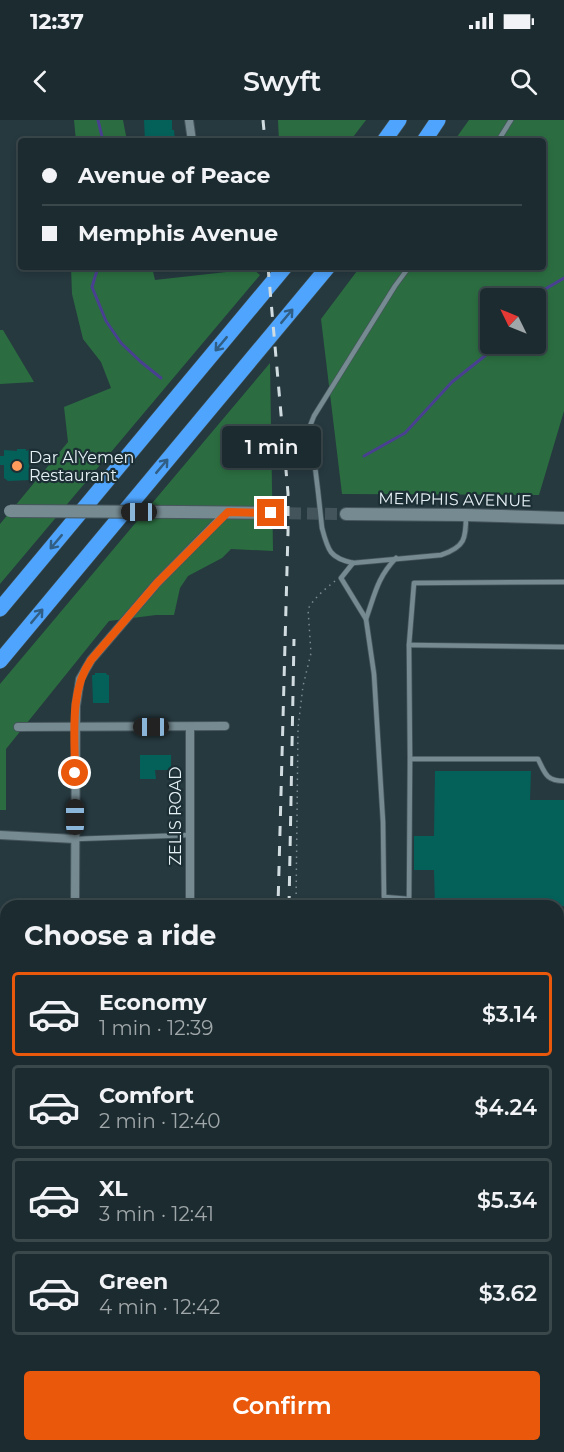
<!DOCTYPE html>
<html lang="en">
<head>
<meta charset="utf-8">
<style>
  :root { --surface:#1c2b2f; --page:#29373b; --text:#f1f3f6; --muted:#a0a7aa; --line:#3a474b; --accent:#ea580c }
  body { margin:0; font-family:Montserrat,sans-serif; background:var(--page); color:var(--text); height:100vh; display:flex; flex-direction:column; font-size:22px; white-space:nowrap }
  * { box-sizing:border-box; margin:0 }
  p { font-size:20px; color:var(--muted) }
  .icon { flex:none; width:33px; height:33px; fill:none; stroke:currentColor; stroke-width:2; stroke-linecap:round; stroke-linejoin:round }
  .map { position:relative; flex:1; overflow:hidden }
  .panel { position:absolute; left:0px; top:780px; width:564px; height:552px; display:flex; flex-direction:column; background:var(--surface); border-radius:18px 18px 0 0; box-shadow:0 3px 9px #0003,0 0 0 2px var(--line) }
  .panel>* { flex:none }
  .guide { position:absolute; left:18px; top:18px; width:528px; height:132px; border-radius:6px; box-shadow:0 3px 9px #0003,0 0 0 2px var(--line); display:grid; align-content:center; height:132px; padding:0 24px; background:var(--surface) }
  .needle { width:39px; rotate:313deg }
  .tools { position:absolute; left:480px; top:168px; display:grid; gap:12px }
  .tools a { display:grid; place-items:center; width:66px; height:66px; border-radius:6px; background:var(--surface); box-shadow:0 3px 9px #0003,0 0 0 2px var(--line); font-size:30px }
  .end { position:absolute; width:27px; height:27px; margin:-14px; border:8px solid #ea580c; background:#fff; box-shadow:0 0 0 3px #fff }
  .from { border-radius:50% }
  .bubble { position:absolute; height:42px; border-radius:6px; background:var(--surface); box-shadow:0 3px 9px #0003,0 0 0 2px var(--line); font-size:20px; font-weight:600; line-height:42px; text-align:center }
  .car { position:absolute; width:18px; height:36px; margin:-18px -9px; border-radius:8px; box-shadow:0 0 4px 2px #0007; background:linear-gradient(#222 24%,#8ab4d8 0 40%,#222 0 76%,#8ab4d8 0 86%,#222 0) }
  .guide b { display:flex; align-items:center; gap:21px; height:57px; font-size:22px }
  .guide b+b { border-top:2px solid var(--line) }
  .guide i { width:15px; height:15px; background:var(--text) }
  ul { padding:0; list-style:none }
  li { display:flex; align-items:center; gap:18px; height:84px; margin:0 12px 9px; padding:0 12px; border:3px solid var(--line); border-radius:6px }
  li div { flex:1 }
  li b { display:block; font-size:22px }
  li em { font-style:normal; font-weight:600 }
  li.active { border-color:var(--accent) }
  li>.icon { width:54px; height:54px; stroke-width:1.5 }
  h2 { padding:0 24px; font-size:27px; line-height:72px }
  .button { display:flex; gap:12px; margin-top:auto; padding:12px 24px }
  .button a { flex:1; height:69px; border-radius:6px; background:var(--accent); color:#fff; font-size:24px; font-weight:600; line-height:69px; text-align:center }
  .status { display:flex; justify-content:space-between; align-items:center; height:42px; padding:0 30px; background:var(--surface); direction:ltr }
  .status svg { height:16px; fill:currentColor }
  header { display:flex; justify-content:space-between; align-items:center; height:78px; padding:0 24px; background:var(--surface); font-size:27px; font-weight:600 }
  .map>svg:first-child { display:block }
</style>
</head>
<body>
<div class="status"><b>12:37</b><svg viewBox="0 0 49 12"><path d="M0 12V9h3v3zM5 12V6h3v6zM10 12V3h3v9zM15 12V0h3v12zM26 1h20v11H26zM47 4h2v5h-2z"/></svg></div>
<header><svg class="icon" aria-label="back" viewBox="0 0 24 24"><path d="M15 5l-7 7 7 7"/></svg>Swyft<svg class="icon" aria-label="search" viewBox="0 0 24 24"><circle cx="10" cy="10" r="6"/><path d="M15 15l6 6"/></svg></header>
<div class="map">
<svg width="564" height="1332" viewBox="0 0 564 1332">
  <rect width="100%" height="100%" fill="#26393f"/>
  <g fill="#2b6d40" fill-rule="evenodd">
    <polygon points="74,0 123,0 127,21 76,21"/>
    <polygon points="278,0 366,0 350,21 279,21"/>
    <path d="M469,0H564V291L539,375L342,374L321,199L360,147H543V21H454ZM490,178H536V224H490Z"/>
    <polygon points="71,147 152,147 155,160 253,149 260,155 0,464 0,404 68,322 64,287 111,268 101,242 83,219 72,174"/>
    <polygon points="0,210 3,210 34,262 0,264"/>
    <polygon points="270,243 273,431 231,429 222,438 188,456 180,468 174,495 156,495 109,501 6,629 6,690 0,690 0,564"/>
  </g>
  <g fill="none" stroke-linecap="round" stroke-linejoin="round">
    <g stroke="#4a4091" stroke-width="3">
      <polyline points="98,0 103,21"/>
      <polyline points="98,147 92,167 106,201 121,223 141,242 161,258"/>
      <polyline points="530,178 564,158"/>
      <polyline points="364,336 405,313 452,262 496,227 498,224"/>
    </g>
  </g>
  <g fill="#046159">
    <polygon points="144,0 172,0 172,10 174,10 175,21 145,21"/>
    <polygon points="17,329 26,329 26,331 29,330 29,351 31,352 31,360 8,361 4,358 4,345 0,345 0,336 4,336 4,330 17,331"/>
    <polygon points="95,553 106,553 107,555 109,555 109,583 93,583 92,555 95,555"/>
    <polygon points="140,635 171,635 171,650 155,650 156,659 140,659"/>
    <polygon points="435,651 531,651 530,680 564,680 564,786 435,786 434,750 414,750 414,716 434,716"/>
  </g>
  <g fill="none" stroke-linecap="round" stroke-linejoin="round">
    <polyline stroke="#43555a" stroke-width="12" stroke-dasharray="12 6" stroke-linecap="butt" points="271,393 346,394"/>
    <defs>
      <g id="service">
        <polyline points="498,21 511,0"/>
        <polyline points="318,371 310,306 314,296 395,166 409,147"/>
        <path d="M322,408C328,431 330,438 353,443L441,435C465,427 466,419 466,395"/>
        <polyline points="353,443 341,458 366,499 374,554 383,702 384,777 409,779"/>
        <path d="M366,499C375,474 377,458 396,438"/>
        <polyline points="409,525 564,527"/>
        <polyline points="410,639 409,525 414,463 564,462"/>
        <polyline points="75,719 190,715"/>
        <path d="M409,786L410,639H538C545,653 546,661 564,661"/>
        <polyline points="558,798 564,798"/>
        <polyline points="558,820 564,820"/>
        <polyline points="558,891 564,891"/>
        <polyline points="372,1326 372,1332"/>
      </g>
      <g id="minor">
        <polyline points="189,0 192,21"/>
        <polyline points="18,607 225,606"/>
        <polyline points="0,715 75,719"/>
        <polyline points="75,786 76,586 80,559 91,540 157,463 227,392"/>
        <polyline points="190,786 190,607"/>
        <polyline points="0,819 6,819"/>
        <polyline points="0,1037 6,1032"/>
        <polyline points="0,1200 6,1193"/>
        <polyline points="255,1326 257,1332"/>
        <polyline points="45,1332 51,1326"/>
        <polyline points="218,1332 227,1326"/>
      </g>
      <g id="secondary">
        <polyline points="181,392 271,393"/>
        <polyline points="346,394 466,395 564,398"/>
      </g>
      <g id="motorway">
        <polyline points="384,21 399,0"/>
        <polyline points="424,21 438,0"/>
        <polyline points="0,489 285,147"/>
        <polyline points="0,541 328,147"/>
      </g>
    </defs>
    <use href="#service" stroke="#46565c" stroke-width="6"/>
    <use href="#minor" stroke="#46565c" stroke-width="10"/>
    <use href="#secondary" stroke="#46565c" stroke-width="14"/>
    <use href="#motorway" stroke="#46565c" stroke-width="16"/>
    <g stroke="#7c8b90" stroke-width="1.5" stroke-dasharray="1.5 4.5" stroke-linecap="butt">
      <path d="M296,786L298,608L303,566L311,533L308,489C314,478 325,469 335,461"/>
      <polyline points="296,1332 296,1326"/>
    </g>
    <use href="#service" stroke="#758a91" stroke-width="4.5"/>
    <use href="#minor" stroke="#758a91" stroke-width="8"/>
    <use href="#secondary" stroke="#758a91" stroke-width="12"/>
    <use href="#motorway" stroke="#4fa5fe" stroke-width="15"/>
    <g stroke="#d1dce1" stroke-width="3" stroke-dasharray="10 10" stroke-linecap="butt">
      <polyline points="263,0 265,21"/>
      <polyline points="268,147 288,373 288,412 278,786"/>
      <polyline points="289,786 294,519"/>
      <polyline points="277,1326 277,1332"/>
      <polyline points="288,1326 288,1332"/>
    </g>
    <defs>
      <polyline id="service-bridge" points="318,371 322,408"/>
      <polyline id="secondary-bridge" points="10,391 181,392"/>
    </defs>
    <use href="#service-bridge" stroke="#46565c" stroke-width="6" stroke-linecap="butt"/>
    <use href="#secondary-bridge" stroke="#46565c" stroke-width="14" stroke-linecap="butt"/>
    <use href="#service-bridge" stroke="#758a91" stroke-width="4.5"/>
    <use href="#secondary-bridge" stroke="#758a91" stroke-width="12"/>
  </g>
  <defs><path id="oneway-shaft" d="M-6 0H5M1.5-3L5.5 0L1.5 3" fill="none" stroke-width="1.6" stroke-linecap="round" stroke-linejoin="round" transform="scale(1.5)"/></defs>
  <g stroke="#305e85">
    <use href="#oneway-shaft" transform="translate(287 196) rotate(-50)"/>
    <use href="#oneway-shaft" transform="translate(221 224) rotate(130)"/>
    <use href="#oneway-shaft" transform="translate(162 346) rotate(-50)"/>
    <use href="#oneway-shaft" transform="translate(56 422) rotate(130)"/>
    <use href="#oneway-shaft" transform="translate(37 496) rotate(-50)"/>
  </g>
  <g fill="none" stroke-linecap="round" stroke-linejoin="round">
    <path stroke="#ea580c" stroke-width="8" d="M75,653C75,616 69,571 91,540L157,463L228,392L271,393"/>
  </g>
  <circle fill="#ff9b5b" stroke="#1c2f35" stroke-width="2" cx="17" cy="346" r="6"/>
  <g text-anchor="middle" stroke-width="4.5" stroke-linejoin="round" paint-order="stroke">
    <g font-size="16" fill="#e6f1f5" stroke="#1c2f35" text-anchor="start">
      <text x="29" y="343">Dar AlYemen<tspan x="29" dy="18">Restaurant</tspan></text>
    </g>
    <g font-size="16" fill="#e6f1f5" stroke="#1c2f35">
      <text transform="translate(455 379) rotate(1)" y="6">MEMPHIS AVENUE</text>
      <text transform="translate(175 696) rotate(-90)" y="6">ZELIS ROAD</text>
    </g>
  </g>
</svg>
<div class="tools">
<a><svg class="needle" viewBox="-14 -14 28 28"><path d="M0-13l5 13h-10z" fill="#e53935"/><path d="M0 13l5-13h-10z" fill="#a0a7aa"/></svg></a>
</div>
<i class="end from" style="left:75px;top:653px"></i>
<i class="end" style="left:271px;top:393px"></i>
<div class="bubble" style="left:222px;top:306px;width:99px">1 min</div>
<i class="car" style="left:139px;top:392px;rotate:270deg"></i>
<i class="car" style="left:151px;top:607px;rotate:270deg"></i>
<i class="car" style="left:75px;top:697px;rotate:0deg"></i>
<div class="guide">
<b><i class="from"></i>Avenue of Peace</b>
<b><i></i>Memphis Avenue</b>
</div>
<section class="panel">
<h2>Choose a ride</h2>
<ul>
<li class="active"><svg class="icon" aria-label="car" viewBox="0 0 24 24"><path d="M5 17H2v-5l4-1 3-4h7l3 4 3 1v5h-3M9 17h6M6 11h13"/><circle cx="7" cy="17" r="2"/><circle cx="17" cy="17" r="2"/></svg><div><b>Economy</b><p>1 min · 12:39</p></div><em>$3.14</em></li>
<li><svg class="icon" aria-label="car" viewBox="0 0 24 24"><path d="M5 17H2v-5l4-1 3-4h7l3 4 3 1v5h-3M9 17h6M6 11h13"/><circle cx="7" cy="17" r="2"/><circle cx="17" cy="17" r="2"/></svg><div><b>Comfort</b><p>2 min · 12:40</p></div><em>$4.24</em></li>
<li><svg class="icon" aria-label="car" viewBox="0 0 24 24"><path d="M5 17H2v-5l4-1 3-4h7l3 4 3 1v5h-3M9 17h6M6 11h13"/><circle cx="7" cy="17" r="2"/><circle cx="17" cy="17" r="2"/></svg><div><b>XL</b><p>3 min · 12:41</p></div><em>$5.34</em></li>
<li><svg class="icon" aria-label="car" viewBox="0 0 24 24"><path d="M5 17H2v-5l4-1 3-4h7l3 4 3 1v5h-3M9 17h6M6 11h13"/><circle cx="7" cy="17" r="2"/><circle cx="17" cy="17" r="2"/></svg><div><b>Green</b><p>4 min · 12:42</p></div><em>$3.62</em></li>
</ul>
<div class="button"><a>Confirm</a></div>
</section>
</div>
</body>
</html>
